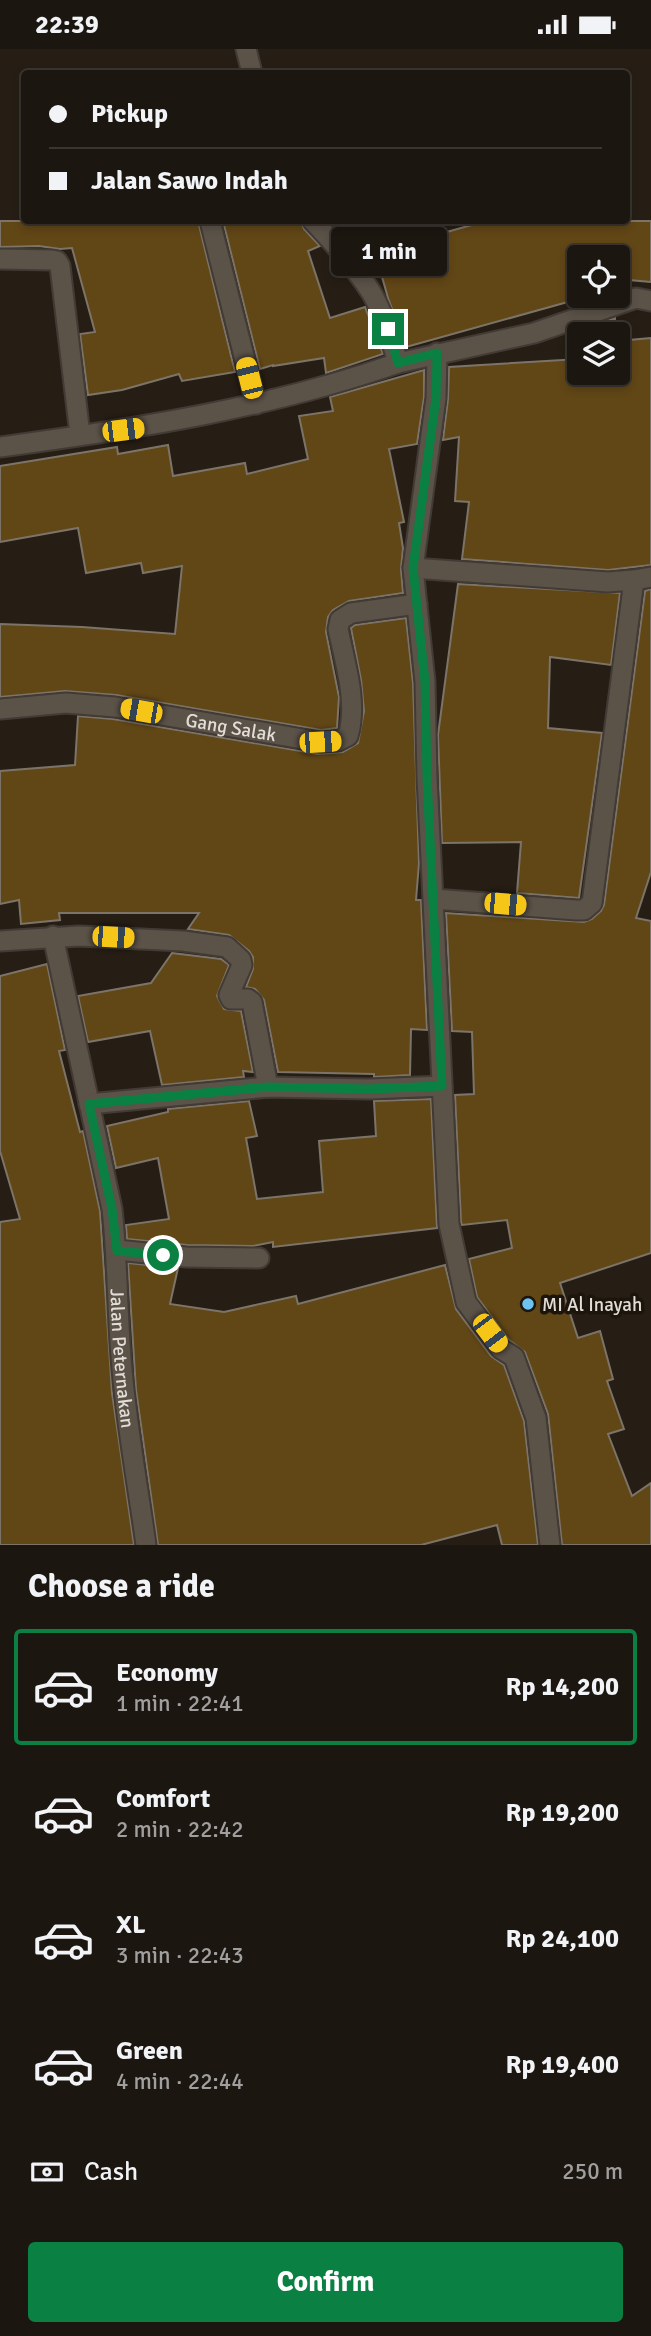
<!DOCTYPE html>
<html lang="en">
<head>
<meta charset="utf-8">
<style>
  :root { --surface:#1c1610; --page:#29231e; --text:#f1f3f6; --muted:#a09f9f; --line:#3a3530; --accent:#0b8043 }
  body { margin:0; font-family:Signika,sans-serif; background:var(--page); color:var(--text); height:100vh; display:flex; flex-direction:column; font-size:26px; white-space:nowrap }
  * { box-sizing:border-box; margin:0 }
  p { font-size:23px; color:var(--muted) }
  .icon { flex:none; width:38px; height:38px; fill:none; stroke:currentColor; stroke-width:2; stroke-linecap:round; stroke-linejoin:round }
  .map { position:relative; height:1496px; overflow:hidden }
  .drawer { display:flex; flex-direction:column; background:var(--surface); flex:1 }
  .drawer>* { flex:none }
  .hud { position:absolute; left:21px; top:21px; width:609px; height:154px; border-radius:7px; box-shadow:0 4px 10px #0003,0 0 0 2px var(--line); display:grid; align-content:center; height:154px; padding:0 28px; background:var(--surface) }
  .controls { position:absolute; left:567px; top:196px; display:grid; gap:14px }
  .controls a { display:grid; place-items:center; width:63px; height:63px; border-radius:7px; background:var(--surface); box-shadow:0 4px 10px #0003,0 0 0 2px var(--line); font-size:35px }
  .end { position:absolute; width:32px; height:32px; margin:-16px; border:9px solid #0b8043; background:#fff; box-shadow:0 0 0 4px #fff }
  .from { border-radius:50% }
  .bubble { position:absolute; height:49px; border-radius:7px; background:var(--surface); box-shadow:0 4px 10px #0003,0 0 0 2px var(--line); font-size:23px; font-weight:700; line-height:49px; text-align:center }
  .car { position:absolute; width:21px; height:42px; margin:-21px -10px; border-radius:9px; box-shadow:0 0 5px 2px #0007; background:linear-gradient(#f5c518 24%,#345 0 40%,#f5c518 0 76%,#345 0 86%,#f5c518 0) }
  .hud b { display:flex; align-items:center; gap:24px; height:66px; font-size:26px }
  .hud b+b { border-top:2px solid var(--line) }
  .hud i { width:18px; height:18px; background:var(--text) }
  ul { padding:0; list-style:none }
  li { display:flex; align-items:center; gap:21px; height:116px; margin:0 14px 10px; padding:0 14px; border:4px solid transparent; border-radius:7px }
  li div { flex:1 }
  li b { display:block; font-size:26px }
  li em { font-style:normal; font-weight:700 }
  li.on { border-color:var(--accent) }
  li>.icon { width:63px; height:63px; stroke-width:1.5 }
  h2 { padding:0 28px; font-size:32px; line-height:84px }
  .pay { display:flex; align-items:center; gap:18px; height:77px; padding:0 28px; font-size:26px }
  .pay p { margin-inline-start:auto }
  .button { display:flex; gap:14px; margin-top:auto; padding:14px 28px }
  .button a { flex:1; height:80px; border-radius:7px; background:var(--accent); color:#fff; font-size:28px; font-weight:700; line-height:80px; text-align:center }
  .status { display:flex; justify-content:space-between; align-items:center; height:49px; padding:0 35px; background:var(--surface); direction:ltr }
  .status svg { height:19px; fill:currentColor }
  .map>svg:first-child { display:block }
</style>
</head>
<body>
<div class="status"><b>22:39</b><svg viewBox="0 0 49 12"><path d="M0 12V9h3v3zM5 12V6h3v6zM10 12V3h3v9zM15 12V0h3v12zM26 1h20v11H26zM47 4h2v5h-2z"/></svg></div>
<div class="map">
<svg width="651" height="1496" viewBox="0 0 651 1496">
  <rect width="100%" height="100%" fill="#261e15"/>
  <g fill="#614616" stroke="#7c7468" stroke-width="2">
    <polygon points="0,172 198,172 235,323 182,332 179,325 122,341 88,346 80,285 95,283 72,199 60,200 39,197 0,198"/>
    <polygon points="223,172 301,172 304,180 320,197 308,202 330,269 365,258 383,305 326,324 324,309 273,317 273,316 260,320"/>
    <polygon points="329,172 380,172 344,187"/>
    <polygon points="486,172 651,172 651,233 618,230 618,208 579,208 579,247 605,247 583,254 582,249 406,298 388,249 375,203"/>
    <polygon points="615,269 614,285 592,285 590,278"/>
    <polygon points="651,289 651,516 608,521 462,510 469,453 455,452 459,388 443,391 448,350 449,318 579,310 579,324 618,324 618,292"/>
    <polygon points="424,321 424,348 417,395 389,400 404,473 399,474 403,499 401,520 403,544 349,552 333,561 328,568 326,583 339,648 337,679 321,681 116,646 65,642 0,648 0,575 82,578 175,585 182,517 143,524 141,514 86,524 78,479 0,493 0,417 117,398 118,405 168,396 173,427 245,414 247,425 308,410 299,367 333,362 330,348"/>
    <polygon points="458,535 620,544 611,616 550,608 548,679 602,684 579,849 517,844 521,793 442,794 438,686"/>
    <polygon points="651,540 651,823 636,869 651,872 651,1204 560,1234 578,1289 600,1282 613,1330 607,1332 624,1380 608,1385 632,1447 651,1434 651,1496 562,1496 548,1365 525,1303 509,1291 477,1248 469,1210 512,1199 507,1171 462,1176 461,1173 455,1046 474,1045 472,983 452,982 446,864 584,873 592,870 601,862 604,856 645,542"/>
    <polygon points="406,569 413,634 419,814 416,851 421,851 427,981 411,980 410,1026 374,1028 374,1025 278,1023 264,951 255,940 246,938 253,920 253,908 249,902 229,886 188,880 199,864 59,864 60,871 21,875 19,851 0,855 0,722 75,716 78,667 113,670 318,705 343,703 358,694 364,662 361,631 351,579 355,576"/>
    <polygon points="172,904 221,910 229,916 217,947 224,960 241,962 253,1023 243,1022 244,1028 162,1036 150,982 88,993 78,947 151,934"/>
    <polygon points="47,915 65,1001 59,1002 80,1083 83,1082 100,1162 112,1344 134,1496 0,1496 0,1173 20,1170 0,1102 0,927"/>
    <polygon points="431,1050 437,1179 273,1198 273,1193 253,1197 187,1196 127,1190 126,1176 169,1170 158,1109 116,1119 107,1077 168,1063 168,1060 249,1052 257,1087 246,1089 257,1150 323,1143 319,1092 376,1087 374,1052"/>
    <polygon points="128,1214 178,1219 170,1255 224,1263 296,1247 298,1255 445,1216 456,1260 491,1307 504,1316 524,1372 538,1496 502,1496 497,1476 421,1496 158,1496 136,1341"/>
  </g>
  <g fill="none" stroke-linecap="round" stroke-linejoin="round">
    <defs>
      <g id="minor">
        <polyline points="246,0 252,24"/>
        <polyline points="210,172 256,355"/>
        <polyline points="0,210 52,211 57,212 60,217 80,386"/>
        <polyline points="437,304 436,349 413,519 425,633 427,729 449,1175 466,1253 501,1300 514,1308 536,1369 550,1496"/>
        <polyline points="398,314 534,284 636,249 651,252"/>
        <path d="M0,398C135,380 270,359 398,314C391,290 384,265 371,243C354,217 334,194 313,172"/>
        <polyline points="413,519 608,533 634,531 592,854 584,861 576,861 434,850"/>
        <polyline points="634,531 651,528"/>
        <path id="s1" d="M0,660L66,654L115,658L320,693L338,692L348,687C358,654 345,613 338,580L340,571L351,564L417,555"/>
        <path id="s2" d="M53,887L112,1160C118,1213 117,1267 122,1320C127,1379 138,1438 146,1496"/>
        <polyline points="0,892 79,887 183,892 227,898 241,911 242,916 229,946 231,950 248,950 252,953 268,1038"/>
        <polyline points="89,1055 268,1038 369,1040 442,1037"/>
        <polyline points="117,1201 186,1208 259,1209"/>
      </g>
    </defs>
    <use href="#minor" stroke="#423b35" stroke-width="23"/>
    <use href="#minor" stroke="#5b5248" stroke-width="19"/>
  </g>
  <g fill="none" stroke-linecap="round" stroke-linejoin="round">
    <polyline stroke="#0b8043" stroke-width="9" points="163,1206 117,1202 112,1160 89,1055 268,1038 369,1040 442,1037 427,729 425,633 413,519 436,349 437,304 398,314 388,280"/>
  </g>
  <circle fill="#6cc3f2" stroke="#1c150c" stroke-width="2.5" cx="528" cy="1255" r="7"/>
  <g text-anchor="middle" stroke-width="7" stroke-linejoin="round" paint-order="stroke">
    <g font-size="19" fill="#e3ddd7" stroke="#1c150c">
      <text dy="7" stroke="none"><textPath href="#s1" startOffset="233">Gang Salak</textPath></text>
      <text dy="7" stroke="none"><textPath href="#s2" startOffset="429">Jalan Peternakan</textPath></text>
    </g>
    <g font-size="19" fill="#e3ddd7" stroke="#1c150c" text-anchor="start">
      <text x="542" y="1262">MI Al Inayah</text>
    </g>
  </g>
</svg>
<div class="controls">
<a><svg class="icon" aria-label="locate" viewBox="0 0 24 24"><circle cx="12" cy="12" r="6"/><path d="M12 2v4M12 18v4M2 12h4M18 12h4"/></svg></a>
<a><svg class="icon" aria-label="layers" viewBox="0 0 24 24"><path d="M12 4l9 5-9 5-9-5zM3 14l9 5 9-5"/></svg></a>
</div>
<i class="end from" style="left:163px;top:1206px"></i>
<i class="end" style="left:388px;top:280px"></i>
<div class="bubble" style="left:331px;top:178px;width:116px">1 min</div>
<i class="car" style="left:249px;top:329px;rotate:346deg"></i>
<i class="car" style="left:123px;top:381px;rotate:83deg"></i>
<i class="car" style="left:141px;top:662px;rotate:280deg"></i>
<i class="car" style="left:320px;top:693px;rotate:87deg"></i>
<i class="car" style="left:505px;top:855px;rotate:95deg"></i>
<i class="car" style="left:113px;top:888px;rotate:93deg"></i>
<i class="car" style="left:490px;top:1284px;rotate:143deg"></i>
<div class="hud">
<b><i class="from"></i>Pickup</b>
<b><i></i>Jalan Sawo Indah</b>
</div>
</div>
<section class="drawer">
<h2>Choose a ride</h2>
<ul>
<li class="on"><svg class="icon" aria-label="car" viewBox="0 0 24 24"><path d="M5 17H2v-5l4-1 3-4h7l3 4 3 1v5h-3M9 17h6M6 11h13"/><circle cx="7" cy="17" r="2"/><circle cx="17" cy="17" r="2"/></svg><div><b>Economy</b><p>1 min · 22:41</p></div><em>Rp 14,200</em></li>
<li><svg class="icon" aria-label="car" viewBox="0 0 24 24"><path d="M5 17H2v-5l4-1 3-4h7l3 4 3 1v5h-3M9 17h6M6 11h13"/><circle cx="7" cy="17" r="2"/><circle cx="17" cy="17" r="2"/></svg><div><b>Comfort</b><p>2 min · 22:42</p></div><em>Rp 19,200</em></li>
<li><svg class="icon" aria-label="car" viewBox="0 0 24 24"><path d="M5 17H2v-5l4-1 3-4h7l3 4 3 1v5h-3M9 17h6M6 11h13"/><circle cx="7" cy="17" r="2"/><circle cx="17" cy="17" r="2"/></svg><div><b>XL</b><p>3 min · 22:43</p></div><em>Rp 24,100</em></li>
<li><svg class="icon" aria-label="car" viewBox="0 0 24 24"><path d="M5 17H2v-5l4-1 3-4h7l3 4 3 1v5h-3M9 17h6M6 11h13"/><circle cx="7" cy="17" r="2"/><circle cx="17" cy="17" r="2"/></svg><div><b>Green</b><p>4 min · 22:44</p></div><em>Rp 19,400</em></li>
</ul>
<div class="pay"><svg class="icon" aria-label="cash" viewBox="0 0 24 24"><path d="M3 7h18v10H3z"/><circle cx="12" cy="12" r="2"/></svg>Cash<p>250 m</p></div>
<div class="button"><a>Confirm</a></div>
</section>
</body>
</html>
